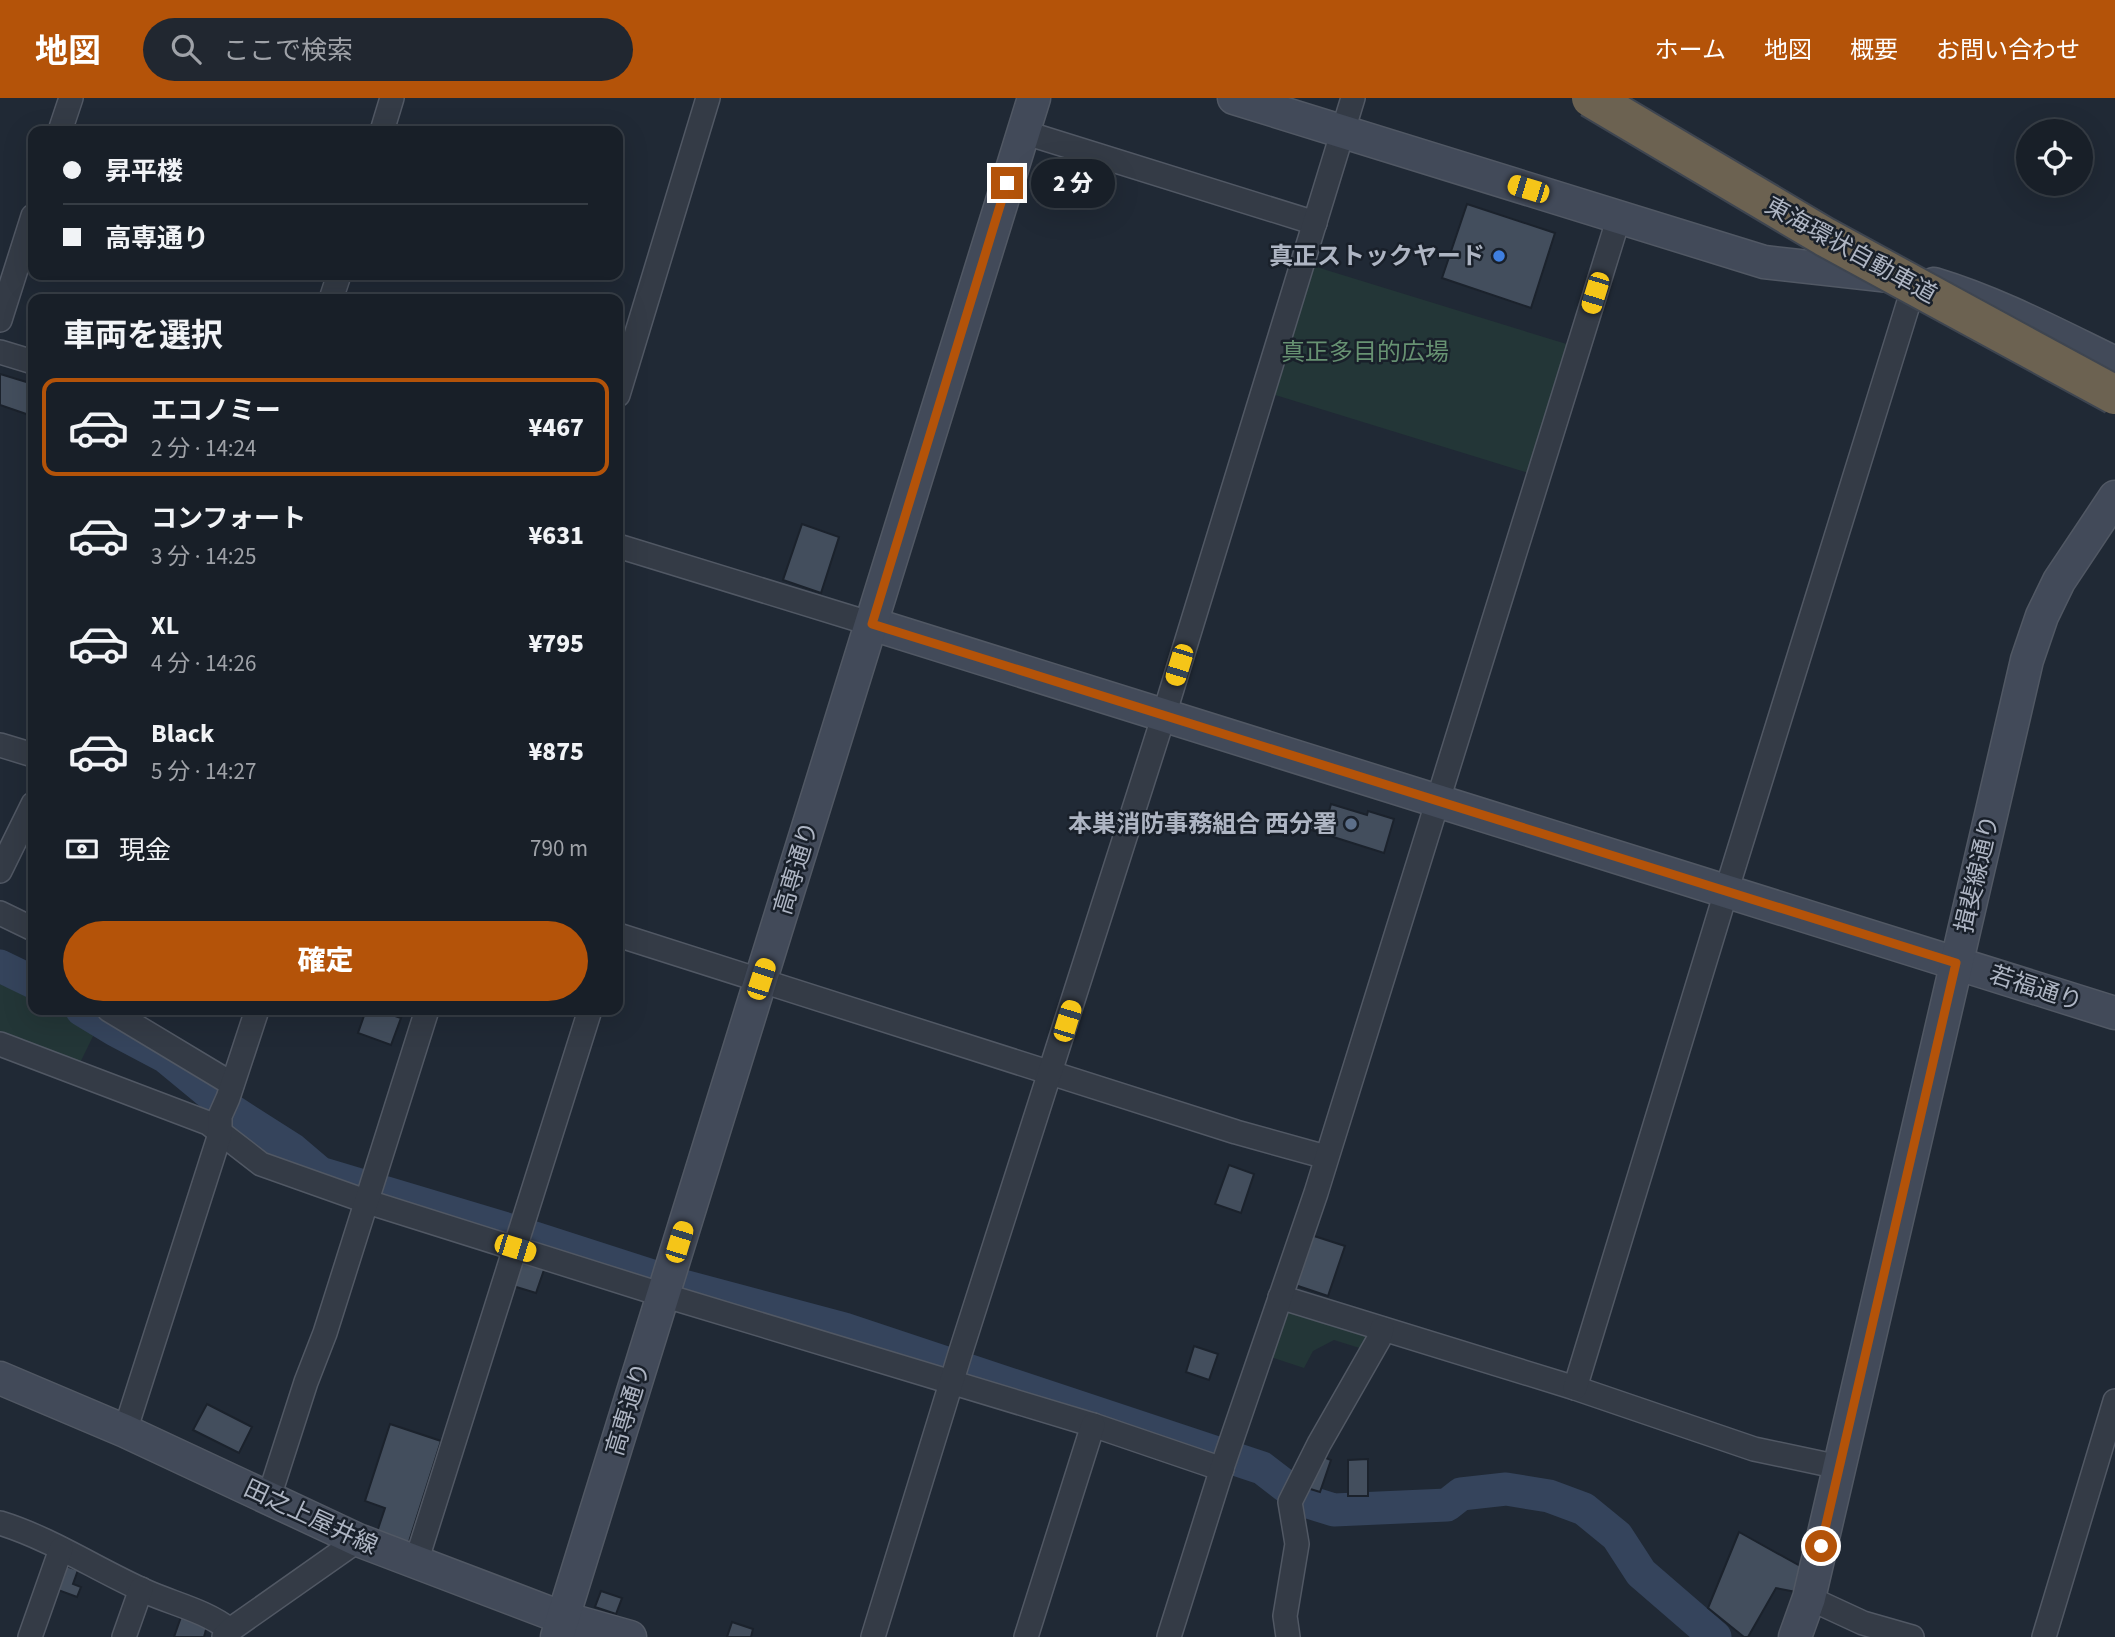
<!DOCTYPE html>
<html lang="ja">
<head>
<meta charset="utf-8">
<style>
  :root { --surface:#181f28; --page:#212730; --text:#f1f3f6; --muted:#9fa2a8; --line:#363d45; --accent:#b45309 }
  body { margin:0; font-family:"Source Sans 3","Noto Sans JP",sans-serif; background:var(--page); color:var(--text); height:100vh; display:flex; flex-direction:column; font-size:26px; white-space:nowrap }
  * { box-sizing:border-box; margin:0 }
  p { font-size:23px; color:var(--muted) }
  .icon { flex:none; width:38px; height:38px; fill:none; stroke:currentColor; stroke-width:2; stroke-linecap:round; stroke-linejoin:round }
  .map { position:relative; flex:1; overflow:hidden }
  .details { position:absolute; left:28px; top:196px; width:595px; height:721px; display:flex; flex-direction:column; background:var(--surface); border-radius:14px; box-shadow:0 7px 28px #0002,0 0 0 2px var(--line) }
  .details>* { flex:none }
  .top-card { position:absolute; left:28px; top:28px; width:595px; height:154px; border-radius:14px; box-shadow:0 7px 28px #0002,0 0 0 2px var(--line); display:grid; align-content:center; height:154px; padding:0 35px; background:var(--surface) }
  .fabs { position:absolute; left:2016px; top:21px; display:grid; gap:14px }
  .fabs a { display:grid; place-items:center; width:77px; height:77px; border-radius:50%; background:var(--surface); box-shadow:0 7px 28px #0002,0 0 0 2px var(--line); font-size:35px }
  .end { position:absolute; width:32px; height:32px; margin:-16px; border:9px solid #b45309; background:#fff; box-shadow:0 0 0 4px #fff }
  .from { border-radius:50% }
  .bubble { position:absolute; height:49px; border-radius:24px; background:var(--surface); box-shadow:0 7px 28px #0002,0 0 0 2px var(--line); font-size:23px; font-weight:800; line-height:49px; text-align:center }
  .car { position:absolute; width:21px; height:42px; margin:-21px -10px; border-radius:9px; box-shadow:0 0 5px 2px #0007; background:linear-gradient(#f5c518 24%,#345 0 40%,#f5c518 0 76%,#345 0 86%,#f5c518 0) }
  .top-card b { display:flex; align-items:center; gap:24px; height:66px; font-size:26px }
  .top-card b+b { border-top:2px solid var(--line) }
  .top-card i { width:18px; height:18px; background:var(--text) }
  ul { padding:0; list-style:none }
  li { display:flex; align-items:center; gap:21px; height:98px; margin:0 14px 10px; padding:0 21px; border:4px solid transparent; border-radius:14px }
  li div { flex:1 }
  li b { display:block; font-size:26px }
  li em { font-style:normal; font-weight:800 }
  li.current { border-color:var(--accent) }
  li>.icon { width:63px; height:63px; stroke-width:1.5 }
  h2 { padding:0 35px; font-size:32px; line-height:84px }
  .pay { display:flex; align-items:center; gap:18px; height:77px; padding:0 35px; font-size:26px }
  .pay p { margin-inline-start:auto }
  .cta { display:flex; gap:14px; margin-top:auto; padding:14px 35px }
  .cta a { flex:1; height:80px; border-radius:42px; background:var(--accent); color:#fff; font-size:28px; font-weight:800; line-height:80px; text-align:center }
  header { display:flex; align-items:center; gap:42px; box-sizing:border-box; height:98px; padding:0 35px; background:var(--accent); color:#fff }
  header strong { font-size:33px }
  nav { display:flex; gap:38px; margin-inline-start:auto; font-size:24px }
  .search { width:490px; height:63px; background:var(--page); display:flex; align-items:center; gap:18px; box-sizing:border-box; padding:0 24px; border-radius:38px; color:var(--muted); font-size:26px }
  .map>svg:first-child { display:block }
</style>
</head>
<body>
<header>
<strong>地図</strong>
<div class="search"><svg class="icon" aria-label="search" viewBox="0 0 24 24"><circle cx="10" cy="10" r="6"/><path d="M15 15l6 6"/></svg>ここで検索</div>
<nav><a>ホーム</a><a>地図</a><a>概要</a><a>お問い合わせ</a></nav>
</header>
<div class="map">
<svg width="2115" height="1539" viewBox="0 0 2115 1539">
  <rect width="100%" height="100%" fill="#202935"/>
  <g fill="#233637">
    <polygon points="1310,167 1573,248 1535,377 1272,296"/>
    <polygon points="0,886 33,900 33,912 57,912 96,932 78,969 0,940"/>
    <polygon points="1286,1211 1367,1233 1372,1245 1366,1252 1334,1242 1313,1253 1304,1270 1268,1258"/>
  </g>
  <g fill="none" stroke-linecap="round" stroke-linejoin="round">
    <g stroke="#35445c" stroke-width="33">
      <polyline points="0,868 33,884"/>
      <polyline points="82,912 115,932 166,959 229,1011 293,1052 320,1075 513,1133 683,1188 844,1231 1262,1370 1305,1403 1334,1412 1447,1407 1461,1396 1506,1391 1549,1398 1584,1411 1617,1438 1641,1475 1715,1539"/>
    </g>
  </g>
  <g fill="#434e5d" stroke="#1b222c" stroke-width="2">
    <polygon points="1467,106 1555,135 1531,210 1442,180"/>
    <polygon points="0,276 33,286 32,318 0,307"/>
    <polygon points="802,426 839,439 821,495 783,482"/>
    <polygon points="1331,706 1367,717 1368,713 1394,721 1384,755 1308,731 1314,712 1328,717"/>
    <polygon points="366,912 377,912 401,920 391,947 358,935"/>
    <polygon points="1229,1067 1254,1076 1241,1115 1215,1106"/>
    <polygon points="1311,1137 1345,1148 1328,1198 1295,1187"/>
    <polygon points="522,1161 545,1169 536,1195 513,1188"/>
    <polygon points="1194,1248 1218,1256 1209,1282 1186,1274"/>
    <polygon points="207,1306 252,1329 239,1355 193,1332"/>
    <polygon points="390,1326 441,1343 407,1450 375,1440 385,1410 365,1403"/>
    <polygon points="1316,1356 1331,1362 1320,1394 1304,1389"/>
    <polygon points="1368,1361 1368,1398 1348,1398 1348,1362"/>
    <polygon points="1739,1434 1802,1469 1796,1494 1776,1490 1748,1539 1744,1539 1708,1510"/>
    <polygon points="66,1468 78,1472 73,1486 81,1489 77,1499 58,1492"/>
    <polygon points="601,1493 622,1500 616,1516 595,1509"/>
    <polygon points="181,1519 207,1528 204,1539 174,1539"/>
    <polygon points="732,1524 753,1531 751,1539 727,1539"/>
  </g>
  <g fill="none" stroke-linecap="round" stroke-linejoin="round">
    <defs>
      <g id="street">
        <polyline points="60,33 71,0"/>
        <polyline points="382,33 392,0"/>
        <polyline points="1023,34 1315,125"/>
        <polyline points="331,201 339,177"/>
        <polyline points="0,222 33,118"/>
        <polyline points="0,254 33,264"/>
        <polyline points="618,297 708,0"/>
        <polyline points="618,448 872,526"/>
        <polyline points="0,647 33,657"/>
        <polyline points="0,773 33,706"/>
        <polyline points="0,815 33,831"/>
        <polyline points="618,837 1236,1034 1326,1059"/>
        <polyline points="109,912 232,986"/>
        <polyline points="0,946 208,1025 261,1066 368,1104 663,1197 1093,1327 1222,1371"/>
        <polyline points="1280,1199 1575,1290 1754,1351 1839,1369"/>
        <polyline points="1575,1290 1726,794 1916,181"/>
        <polyline points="125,1333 220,1036 220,1018 228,1000 257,912"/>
        <polyline points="269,1399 306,1284 325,1235 427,912"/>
        <path d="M0,1425C52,1441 97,1472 147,1494C174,1506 206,1513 230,1532"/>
        <polyline points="416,1464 590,912"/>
        <polyline points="1809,1500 1863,1525 1912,1539"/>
        <polyline points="30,1539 61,1451"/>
        <polyline points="124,1539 141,1491"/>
        <polyline points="224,1539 233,1530 358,1442"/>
        <polyline points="873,1539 960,1256 1164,617 1353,0"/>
        <polyline points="1026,1539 1093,1327"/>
        <polyline points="1169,1539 1223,1367 1316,1095 1619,119"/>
        <polyline points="1288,1539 1285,1518 1297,1446 1290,1404 1319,1346 1379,1241 1382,1231"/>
        <polyline points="2044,1539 2115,1303"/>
      </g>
      <g id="secondary">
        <polyline points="1234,0 1764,164 1890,178"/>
        <path d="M1934,186C1997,205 2055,236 2115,265"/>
        <polyline points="872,526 2115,915"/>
        <polyline points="0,1280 125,1333 358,1442 563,1520 630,1539"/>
        <polyline points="557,1539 1034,0"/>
        <polyline points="1795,1539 1809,1500 2027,562 2042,518 2059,483 2115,399"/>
      </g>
    </defs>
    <use href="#street" stroke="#515864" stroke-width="26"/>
    <use href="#secondary" stroke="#515864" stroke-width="35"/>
    <use href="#street" stroke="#343b46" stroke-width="23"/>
    <use href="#secondary" stroke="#424a59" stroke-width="32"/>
    <defs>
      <polyline id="highway-bridge" points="1591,0 1825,139 2115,297"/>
    </defs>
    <use href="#highway-bridge" stroke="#3e4550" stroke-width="42" stroke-linecap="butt"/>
    <use href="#highway-bridge" stroke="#6c6251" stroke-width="38"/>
  </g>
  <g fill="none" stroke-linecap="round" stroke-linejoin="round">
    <polyline stroke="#b45309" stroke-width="9" points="1007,85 872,526 1956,865 1821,1448"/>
  </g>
  <circle fill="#3f7fe0" stroke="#19202a" stroke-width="2.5" cx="1499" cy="158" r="7"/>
  <circle fill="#5c6f8a" stroke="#19202a" stroke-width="2.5" cx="1351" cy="726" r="7"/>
  <g text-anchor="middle" stroke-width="5" stroke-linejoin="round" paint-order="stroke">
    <g font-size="24" fill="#aeb5c3" stroke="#19202a">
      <text transform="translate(1851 152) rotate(29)" y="8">東海環状自動車道</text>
      <text transform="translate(796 770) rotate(-73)" y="8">高専通り</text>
      <text transform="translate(1977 776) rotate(-77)" y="8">揖斐線通り</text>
      <text transform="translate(2036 890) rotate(18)" y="8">若福通り</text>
      <text transform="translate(628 1311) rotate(-73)" y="8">高専通り</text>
      <text transform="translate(311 1419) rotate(25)" y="8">田之上屋井線</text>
    </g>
    <g font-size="24" font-weight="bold" fill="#aeb5c3" stroke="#19202a" text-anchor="end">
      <text x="1485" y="166">真正ストックヤード</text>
      <text x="1337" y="734">本巣消防事務組合 西分署</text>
    </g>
    <g font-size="24" fill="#679272" stroke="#19202a">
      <text x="1365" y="262">真正多目的広場</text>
    </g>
  </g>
</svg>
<div class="fabs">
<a><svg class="icon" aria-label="locate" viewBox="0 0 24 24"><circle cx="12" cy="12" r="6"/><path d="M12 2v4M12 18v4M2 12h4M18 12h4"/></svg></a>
</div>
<i class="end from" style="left:1821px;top:1448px"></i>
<i class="end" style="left:1007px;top:85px"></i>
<div class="bubble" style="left:1031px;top:61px;width:84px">2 分</div>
<i class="car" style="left:1528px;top:91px;rotate:287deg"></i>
<i class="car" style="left:1595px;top:195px;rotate:197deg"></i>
<i class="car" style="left:1179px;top:567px;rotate:197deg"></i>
<i class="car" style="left:761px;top:881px;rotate:18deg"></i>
<i class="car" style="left:1067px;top:923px;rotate:17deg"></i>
<i class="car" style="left:679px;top:1144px;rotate:17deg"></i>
<i class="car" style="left:515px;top:1150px;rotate:107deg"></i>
<div class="top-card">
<b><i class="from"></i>昇平楼</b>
<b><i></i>高専通り</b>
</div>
<section class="details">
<h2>車両を選択</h2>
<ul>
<li class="current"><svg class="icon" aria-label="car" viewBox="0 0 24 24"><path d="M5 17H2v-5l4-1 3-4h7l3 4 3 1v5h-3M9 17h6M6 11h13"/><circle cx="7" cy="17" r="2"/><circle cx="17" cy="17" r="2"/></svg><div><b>エコノミー</b><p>2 分 · 14:24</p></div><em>¥467</em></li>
<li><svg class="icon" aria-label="car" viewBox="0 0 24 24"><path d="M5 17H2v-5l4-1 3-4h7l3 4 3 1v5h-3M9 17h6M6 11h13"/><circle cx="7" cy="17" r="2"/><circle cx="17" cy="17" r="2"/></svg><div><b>コンフォート</b><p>3 分 · 14:25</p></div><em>¥631</em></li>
<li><svg class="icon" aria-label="car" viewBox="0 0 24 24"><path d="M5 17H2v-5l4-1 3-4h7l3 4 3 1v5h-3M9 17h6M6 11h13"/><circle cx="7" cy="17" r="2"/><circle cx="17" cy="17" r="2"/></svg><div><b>XL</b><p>4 分 · 14:26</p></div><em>¥795</em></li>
<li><svg class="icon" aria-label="car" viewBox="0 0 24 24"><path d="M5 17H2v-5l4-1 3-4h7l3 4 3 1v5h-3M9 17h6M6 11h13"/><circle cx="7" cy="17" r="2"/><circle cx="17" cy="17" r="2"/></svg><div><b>Black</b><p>5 分 · 14:27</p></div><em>¥875</em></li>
</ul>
<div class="pay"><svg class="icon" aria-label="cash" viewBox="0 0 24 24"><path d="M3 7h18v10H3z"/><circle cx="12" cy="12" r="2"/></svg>現金<p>790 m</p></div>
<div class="cta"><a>確定</a></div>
</section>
</div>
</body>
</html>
